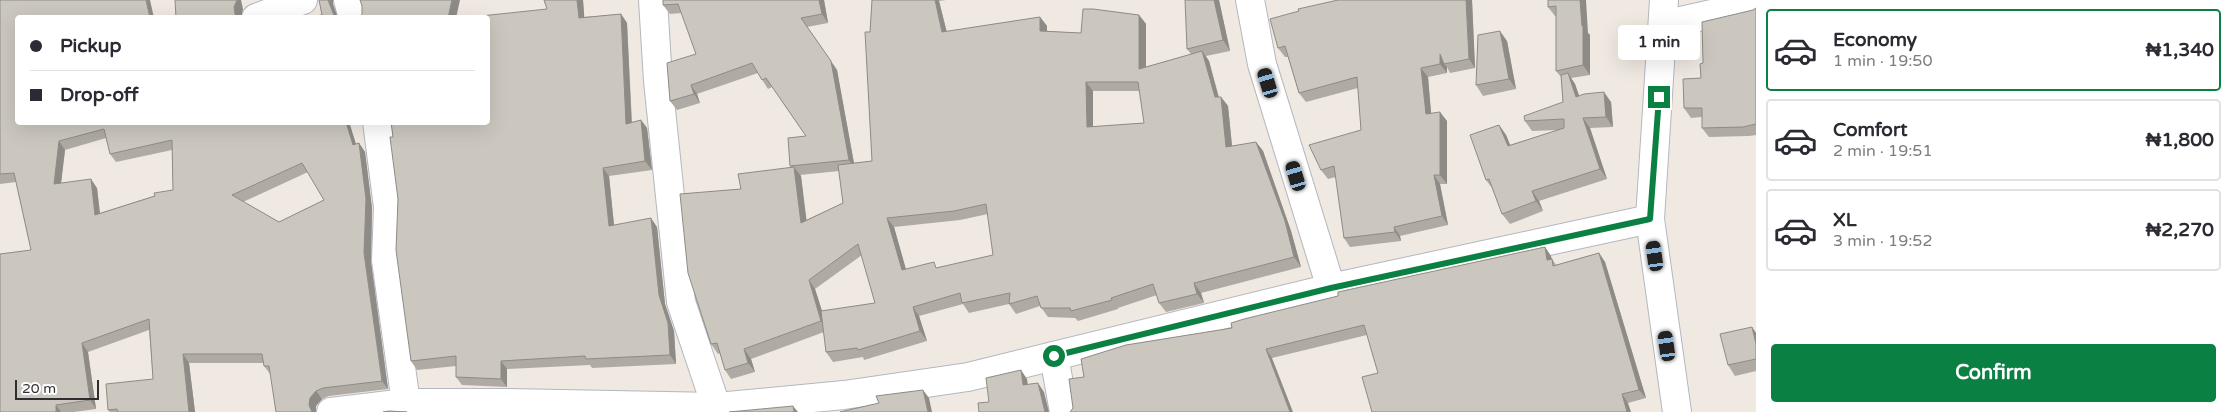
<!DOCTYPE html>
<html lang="en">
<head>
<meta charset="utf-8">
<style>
  :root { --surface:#fff; --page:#f2f2f3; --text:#2b2b33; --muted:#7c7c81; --line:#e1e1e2; --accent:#0b8043 }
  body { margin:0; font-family:"Varela Round",sans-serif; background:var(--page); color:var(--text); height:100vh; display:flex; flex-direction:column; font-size:19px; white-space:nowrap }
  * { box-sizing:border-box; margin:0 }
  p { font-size:16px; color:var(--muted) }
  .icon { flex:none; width:28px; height:28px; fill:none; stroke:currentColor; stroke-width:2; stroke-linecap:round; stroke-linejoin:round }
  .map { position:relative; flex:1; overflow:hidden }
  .sheet { display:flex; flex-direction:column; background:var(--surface); width:475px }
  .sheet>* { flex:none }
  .banner { position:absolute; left:15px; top:15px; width:475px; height:110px; border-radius:5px; box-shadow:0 5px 20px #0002; display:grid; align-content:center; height:110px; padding:0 15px; background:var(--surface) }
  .scale { position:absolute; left:15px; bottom:12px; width:84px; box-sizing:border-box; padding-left:5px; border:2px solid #2e2e2e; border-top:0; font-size:14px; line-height:18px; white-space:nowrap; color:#2e2e2e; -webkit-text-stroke:4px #fff; paint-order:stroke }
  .end { position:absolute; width:22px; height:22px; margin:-11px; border:6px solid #0b8043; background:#fff; box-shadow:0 0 0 2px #fff }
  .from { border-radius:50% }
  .bubble { position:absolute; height:35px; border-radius:5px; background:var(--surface); box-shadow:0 5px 20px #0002; font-size:16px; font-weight:700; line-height:35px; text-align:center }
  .car { position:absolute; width:15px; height:30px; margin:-15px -8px; border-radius:6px; box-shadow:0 0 4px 1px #0007; background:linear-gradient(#222 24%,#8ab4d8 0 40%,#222 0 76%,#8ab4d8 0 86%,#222 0) }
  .banner b { display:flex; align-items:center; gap:18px; height:48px; font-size:19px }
  .banner b+b { border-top:1px solid var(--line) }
  .banner i { width:12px; height:12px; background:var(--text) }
  ul { padding:9px 0 0; list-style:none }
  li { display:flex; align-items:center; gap:15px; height:82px; margin:0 10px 8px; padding:0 5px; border:2px solid var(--line); border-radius:5px }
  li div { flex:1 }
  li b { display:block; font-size:19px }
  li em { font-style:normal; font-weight:700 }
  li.on { border-color:var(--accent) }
  li>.icon { width:45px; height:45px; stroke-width:1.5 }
  .cta { display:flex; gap:10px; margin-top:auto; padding:10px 15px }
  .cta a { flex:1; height:58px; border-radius:5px; background:var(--accent); color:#fff; font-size:20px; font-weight:700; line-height:58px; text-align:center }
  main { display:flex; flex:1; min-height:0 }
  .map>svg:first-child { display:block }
</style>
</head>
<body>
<main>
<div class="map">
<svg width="1756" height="412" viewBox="0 0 1756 412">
  <rect width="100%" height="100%" fill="#efe9e1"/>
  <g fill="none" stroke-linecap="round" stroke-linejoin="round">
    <defs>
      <g id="minor">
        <polyline points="348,0 353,18"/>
        <polyline points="653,0 658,81 681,302 718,412"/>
        <polyline points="1250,0 1262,64 1331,288"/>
        <polyline points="1664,0 1650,219 1677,412"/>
        <polyline points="256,18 303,0"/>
        <polyline points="1663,25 1756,4"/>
        <polyline points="377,122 388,207 386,260 406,403"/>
        <polyline points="1054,356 1064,412"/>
        <polyline points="331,412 406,403 508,403 717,407 844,395 968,377 1331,288 1650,219"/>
      </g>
    </defs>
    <use href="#minor" stroke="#b4b7c1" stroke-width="30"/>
    <use href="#minor" stroke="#fff" stroke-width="28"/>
  </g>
  <g fill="#afaba4" fill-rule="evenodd">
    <path d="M0,0L18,122H349L356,144L359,143L365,152L372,208L371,262L388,389L329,396L322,399L316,406V412H276L271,375L264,366V363H189L195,412H110L108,410L153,379L149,330L88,352L96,409L74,412H0L31,250L16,182L0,184ZM106,138L110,154L116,162L172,150L173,190L100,213L97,188L61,183L65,150ZM308,172L324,200L279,222L243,202Z"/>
    <polygon points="583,0 584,17 621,14 627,23 632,122 641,120 647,128 652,170 609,176 614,225 657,227 665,304 674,331 676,364 592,368 590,365 507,369 507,387 462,385 456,377 456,366 417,370 411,361 393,137 488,122 547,9"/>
    <path d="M663,0H824L828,23L807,27L837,70L854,163L872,161L870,32L872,0H946L939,1L947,32L1040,17L1047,26V31L1081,33L1139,15L1146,24V67L1191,54L1187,49L1219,0L1230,51L1206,56L1209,61L1219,97H1221L1228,106L1232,146L1256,142L1263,151L1291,231L1301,267L1201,293L1204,303L1166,312L1159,303L1157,295L1118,308V309L1078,321L1075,318L1048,317L1040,306L1016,314L1009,304L969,313L963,304L919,316L927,341L864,360L863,357L833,362L826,352L824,332L751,359L755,372L731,379L725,370L720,353L718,354L711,344L741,189L791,167L790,166L806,136L772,87L768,89L758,73L697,94L700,103L677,110L670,101L696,54L682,13L670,14L663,5ZM1093,91H1140L1144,123L1093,127ZM839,171L843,203L806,220L801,176L800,175ZM988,214L993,255L938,268L906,270L894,227L960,220ZM862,255L875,303L822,311L815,289Z"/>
    <polygon points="1429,0 1472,0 1475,68 1450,73 1447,67 1447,73 1428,77 1431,114 1447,121 1447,184 1440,184 1448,225 1400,236 1401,241 1350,247 1344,238 1336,177 1328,179 1321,170 1361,130 1358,88 1306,102 1299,93 1288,57 1285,57 1278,48"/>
    <polygon points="1548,0 1588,33 1590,35 1590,75 1571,78 1575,84 1579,96 1611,102 1613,127 1590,128 1607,179 1539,201 1543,211 1510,224 1502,214 1492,188 1486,180 1499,125 1506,135 1510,145 1558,130 1532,131 1525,121 1563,102 1561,77 1556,71 1556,16 1555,16 1548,7"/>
    <polygon points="1756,8 1756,135 1749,136 1709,137 1702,128 1702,117 1691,118 1684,108 1701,78 1703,63 1753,10"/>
    <polygon points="1507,41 1516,89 1483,96 1476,85"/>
    <polygon points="1545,247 1556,265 1599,253 1605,262 1646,398 1628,403 1378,373 1367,335 1272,358 1073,408 1084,377 1232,328"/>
    <polygon points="1752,327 1756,333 1756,371 1735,376 1728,365"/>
  </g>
  <g fill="#8e8b86">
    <polygon points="146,0 150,0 154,18 150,18"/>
    <polygon points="237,0 241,0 243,9 241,18 237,18 235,14 234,7"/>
    <polygon points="328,0 333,0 333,4 338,18 335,18"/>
    <polygon points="452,0 460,0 456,18 448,18"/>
    <polygon points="577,0 583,0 585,26 579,18"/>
    <polygon points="819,0 824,0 828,23 822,14"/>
    <polygon points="935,0 938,0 939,1 949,42 942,32"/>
    <polygon points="1214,0 1219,0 1230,51 1223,40"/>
    <polygon points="1466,0 1472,0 1475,68 1469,59"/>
    <polygon points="1580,0 1586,0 1588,33 1590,35 1590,75 1583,65"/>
    <polygon points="621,14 627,23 632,132 626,124"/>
    <polygon points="1139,15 1146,24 1146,79 1139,69"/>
    <polygon points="1040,17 1047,26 1047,41 1040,31"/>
    <polygon points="801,18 837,70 855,169 849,160"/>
    <polygon points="1500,31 1507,41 1516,89 1509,79"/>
    <polygon points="1202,51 1209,61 1221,107 1215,97"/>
    <polygon points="1440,54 1444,64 1447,67 1447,73 1440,64"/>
    <polygon points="1421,68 1428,77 1432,124 1426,114"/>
    <polygon points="1568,73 1575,84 1583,107 1576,97"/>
    <polygon points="1086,82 1093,91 1093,136 1087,127"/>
    <polygon points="691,85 697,94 700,103 694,94"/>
    <polygon points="1604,92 1611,102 1613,127 1606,117"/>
    <polygon points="1221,97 1228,106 1233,156 1226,147"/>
    <polygon points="1440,112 1447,121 1447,184 1440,175"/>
    <polygon points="1583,118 1590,128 1607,179 1600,169"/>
    <polygon points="641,120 647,128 652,170 645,161"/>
    <polygon points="346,122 349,122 359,154 353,145"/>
    <polygon points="1499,125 1506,135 1515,157 1508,146"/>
    <polygon points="59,141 65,150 60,192 54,184"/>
    <polygon points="1256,142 1263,151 1291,231 1301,267 1294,257"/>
    <polygon points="359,143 365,152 372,208 371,262 388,389 382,381 364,253"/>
    <polygon points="794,167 801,176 808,232 801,223"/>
    <polygon points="603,168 609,176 615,235 609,226"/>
    <polygon points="1434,175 1440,184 1448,225 1442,216"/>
    <polygon points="91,179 97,188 101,224 95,215"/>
    <polygon points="1532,191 1539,201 1543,211 1536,201"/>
    <polygon points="651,218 657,227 665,304 674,331 676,364 670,355 659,295"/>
    <polygon points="887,218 894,227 909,280 902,270"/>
    <polygon points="1394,227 1400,236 1401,241 1395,232"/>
    <polygon points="1545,247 1551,256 1553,269 1547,260"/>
    <polygon points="1599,253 1605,262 1646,398 1639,390"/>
    <polygon points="809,280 815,289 828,330 821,321"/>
    <polygon points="1194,283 1201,293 1204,303 1197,294"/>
    <polygon points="913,307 919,316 927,341 920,331"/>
    <polygon points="1752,327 1756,333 1756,344"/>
    <polygon points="82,343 88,352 96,409 90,400"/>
    <polygon points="744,349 751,359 755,372 748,363"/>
    <polygon points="1266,349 1272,358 1293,412 1290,412"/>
    <polygon points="183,354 189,363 195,412 189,412"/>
    <polygon points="501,361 507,369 507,387 501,379"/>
    <polygon points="1021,370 1027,379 1029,393 1023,385"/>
    <polygon points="1038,383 1044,392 1049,412 1045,412"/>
    <polygon points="923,390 929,398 932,412 928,412"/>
    <polygon points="316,391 322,399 316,406 316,412 312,412 309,405 310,398"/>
    <polygon points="1622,394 1628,403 1631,412 1627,412"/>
    <polygon points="56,405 61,412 56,412"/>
    <polygon points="793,406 798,412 794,412"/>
  </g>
  <g fill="#cbc7bf" stroke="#8e8b86" fill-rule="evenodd">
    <path d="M0,0H146L150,18H18V122H346L353,145L359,143L366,199L364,253L382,381L323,388L316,391L310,398L309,405L312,412H276L269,366H264L262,354H183L189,412H118L117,409L108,410L106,384L153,379L149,319L82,343L90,400L56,405V412H0V254L31,250L14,173L0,174ZM104,129L110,154L172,140L173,190L154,193L155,196L95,215L91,179L54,184L59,141ZM302,163L324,200L279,222L232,195Z"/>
    <polygon points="175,0 237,0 234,7 235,14 238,18 176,18"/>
    <polygon points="319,0 328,0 335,18 300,18 322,15"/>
    <polygon points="360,0 452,0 448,18 360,18 362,14 362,6"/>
    <polygon points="544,0 577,0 579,18 621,14 626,124 641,120 645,161 603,168 609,226 651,218 659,295 668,323 670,355 586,359 585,356 501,361 501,379 456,377 456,356 411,361 396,250 398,199 390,137 393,137 391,122 488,122 488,18 462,18 547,9"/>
    <polygon points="663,0 819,0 822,14 801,18 831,61 849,160 790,166 788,138 806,136 766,78 762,80 752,63 691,85 694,94 670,101 667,63 696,54 678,4 663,5"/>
    <path d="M872,0H935L942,32L1040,17V31L1081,33L1083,9H1093L1139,15V69L1202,51L1215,97H1221L1226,147L1256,142L1285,221L1294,257L1194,283L1197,294L1159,303L1153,284L1111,298L1112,300L1071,311L1070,308H1041L1037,296L1009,304L1010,293L962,303L960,293L913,307L920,331L858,350L857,348L826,352L821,311L875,303L858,244L809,280L821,321L744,349L748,363L725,370L717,343L711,344L688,273L680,194L741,189L738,174L794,167L801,223L843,203L838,165L872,161L865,32H870ZM1086,82H1138L1144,123L1087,127ZM986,204L993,255L936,268L934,262L902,270L887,218L954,211Z"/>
    <polygon points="1185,0 1214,0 1223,40 1187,49"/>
    <polygon points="1338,0 1466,0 1469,59 1444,64 1440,54 1440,64 1421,68 1426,114 1440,112 1440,175 1434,175 1442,216 1394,227 1395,232 1344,238 1334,166 1321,170 1309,145 1361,130 1357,77 1299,93 1285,46 1278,48 1270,19 1299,11 1298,9"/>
    <polygon points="1548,0 1580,0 1582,26 1583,26 1583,65 1556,71 1556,6 1548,7"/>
    <polygon points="1756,8 1756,124 1743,127 1702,128 1702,108 1684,108 1683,79 1701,78 1700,64 1703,63 1702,22 1753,10"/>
    <polygon points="1500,31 1509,79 1476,85 1478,35"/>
    <polygon points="1568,73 1576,97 1584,94 1604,92 1606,117 1583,118 1600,169 1532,191 1536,201 1502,214 1489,179 1486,180 1470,135 1499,125 1508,146 1564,128 1564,119 1525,121 1524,116 1563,102 1561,75"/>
    <polygon points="1545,247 1547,260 1552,259 1553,266 1599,253 1639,390 1622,394 1627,412 1372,412 1362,377 1378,373 1364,325 1266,349 1290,412 1070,412 1073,408 1069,379 1084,377 1081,359 1126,345 1232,328 1231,323 1244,319 1338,296 1338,292"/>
    <polygon points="1752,327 1756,344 1756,359 1728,365 1720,334"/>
    <polygon points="1021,370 1023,385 1038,383 1045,412 979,412 978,403 989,402 986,378"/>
    <polygon points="923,390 928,412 840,412 879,403 876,396"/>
    <polygon points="793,406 794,412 729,412"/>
    <polygon points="389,411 407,412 383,412"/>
  </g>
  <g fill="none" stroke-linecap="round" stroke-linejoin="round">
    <polyline stroke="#0b8043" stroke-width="6" points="1054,356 1331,288 1650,219 1659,97"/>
  </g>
</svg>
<div class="scale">20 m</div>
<i class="end from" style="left:1054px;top:356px"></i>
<i class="end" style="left:1659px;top:97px"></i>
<div class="bubble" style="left:1618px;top:25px;width:82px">1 min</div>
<i class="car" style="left:1268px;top:83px;rotate:343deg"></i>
<i class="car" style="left:1296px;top:176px;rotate:343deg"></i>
<i class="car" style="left:1655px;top:256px;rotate:352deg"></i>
<i class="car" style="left:1667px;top:346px;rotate:352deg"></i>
<div class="banner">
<b><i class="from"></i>Pickup</b>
<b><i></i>Drop-off</b>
</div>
</div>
<section class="sheet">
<ul>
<li class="on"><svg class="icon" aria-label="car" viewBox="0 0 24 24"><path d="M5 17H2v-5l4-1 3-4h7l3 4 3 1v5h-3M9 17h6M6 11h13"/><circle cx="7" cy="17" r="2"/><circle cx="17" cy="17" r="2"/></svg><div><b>Economy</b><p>1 min · 19:50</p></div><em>₦1,340</em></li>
<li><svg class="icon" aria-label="car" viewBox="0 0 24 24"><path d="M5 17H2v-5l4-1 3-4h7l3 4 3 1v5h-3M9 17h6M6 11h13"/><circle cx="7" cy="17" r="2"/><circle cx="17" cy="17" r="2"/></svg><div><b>Comfort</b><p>2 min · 19:51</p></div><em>₦1,800</em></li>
<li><svg class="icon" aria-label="car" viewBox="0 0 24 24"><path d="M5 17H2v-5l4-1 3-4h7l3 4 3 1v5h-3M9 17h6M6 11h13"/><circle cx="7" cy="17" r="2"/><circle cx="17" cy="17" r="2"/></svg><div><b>XL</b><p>3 min · 19:52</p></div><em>₦2,270</em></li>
</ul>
<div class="cta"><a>Confirm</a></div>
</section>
</main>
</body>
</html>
